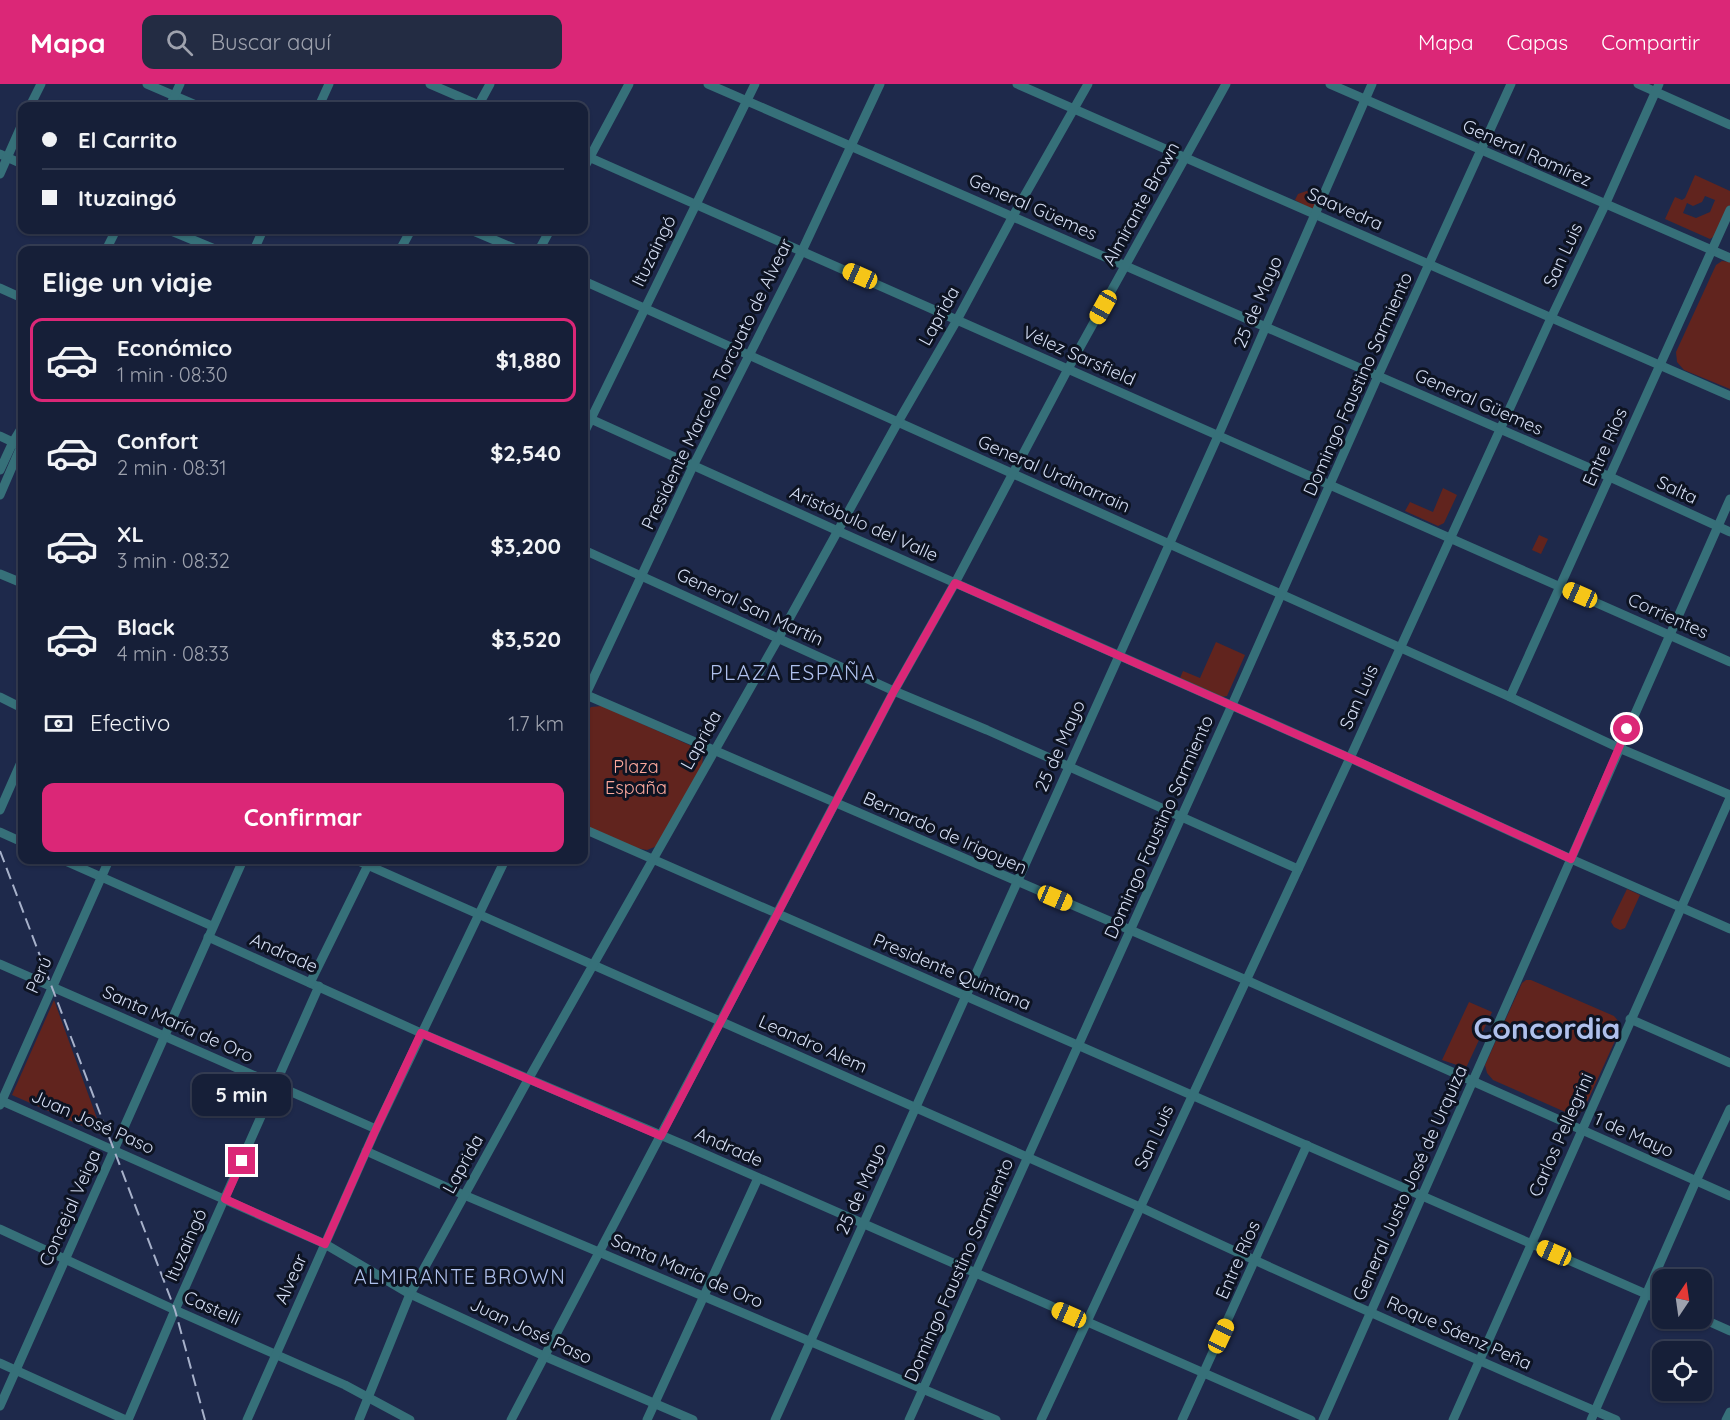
<!DOCTYPE html>
<html lang="es">
<head>
<meta charset="utf-8">
<style>
  :root { --surface:#161f38; --page:#232c43; --text:#f1f3f6; --muted:#9ea2ae; --line:#353d53; --accent:#db2777 }
  body { margin:0; font-family:Quicksand,sans-serif; background:var(--page); color:var(--text); height:100vh; display:flex; flex-direction:column; font-size:22px; white-space:nowrap }
  * { box-sizing:border-box; margin:0 }
  p { font-size:20px; color:var(--muted) }
  .icon { flex:none; width:33px; height:33px; fill:none; stroke:currentColor; stroke-width:2; stroke-linecap:round; stroke-linejoin:round }
  .map { position:relative; flex:1; overflow:hidden }
  .details { position:absolute; left:18px; top:162px; width:570px; height:618px; display:flex; flex-direction:column; background:var(--surface); border-radius:12px; box-shadow:0 2px 4px #0004,0 0 0 2px var(--line) }
  .details>* { flex:none }
  .banner { position:absolute; left:18px; top:18px; width:570px; height:132px; border-radius:12px; box-shadow:0 2px 4px #0004,0 0 0 2px var(--line); display:grid; align-content:center; height:132px; padding:0 24px; background:var(--surface) }
  .needle { width:39px; rotate:13deg }
  .controls { position:absolute; left:1652px; top:1185px; display:grid; gap:12px }
  .controls a { display:grid; place-items:center; width:60px; height:60px; border-radius:12px; background:var(--surface); box-shadow:0 2px 4px #0004,0 0 0 2px var(--line); font-size:30px }
  .end { position:absolute; width:27px; height:27px; margin:-14px; border:8px solid #db2777; background:#fff; box-shadow:0 0 0 3px #fff }
  .from { border-radius:50% }
  .bubble { position:absolute; height:42px; border-radius:12px; background:var(--surface); box-shadow:0 2px 4px #0004,0 0 0 2px var(--line); font-size:20px; font-weight:800; line-height:42px; text-align:center }
  .car { position:absolute; width:18px; height:36px; margin:-18px -9px; border-radius:8px; box-shadow:0 0 4px 2px #0007; background:linear-gradient(#f5c518 24%,#345 0 40%,#f5c518 0 76%,#345 0 86%,#f5c518 0) }
  .banner b { display:flex; align-items:center; gap:21px; height:57px; font-size:22px }
  .banner b+b { border-top:2px solid var(--line) }
  .banner i { width:15px; height:15px; background:var(--text) }
  ul { padding:0; list-style:none }
  li { display:flex; align-items:center; gap:18px; height:84px; margin:0 12px 9px; padding:0 12px; border:3px solid transparent; border-radius:12px }
  li div { flex:1 }
  li b { display:block; font-size:22px }
  li em { font-style:normal; font-weight:800 }
  li.on { border-color:var(--accent) }
  li>.icon { width:54px; height:54px; stroke-width:1.5 }
  h2 { padding:0 24px; font-size:27px; line-height:72px }
  .pay { display:flex; align-items:center; gap:15px; height:66px; padding:0 24px; font-size:22px }
  .pay p { margin-inline-start:auto }
  .primary-button { display:flex; gap:12px; margin-top:auto; padding:12px 24px }
  .primary-button a { flex:1; height:69px; border-radius:12px; background:var(--accent); color:#fff; font-size:24px; font-weight:800; line-height:69px; text-align:center }
  header { display:flex; align-items:center; gap:36px; box-sizing:border-box; height:84px; padding:0 30px; background:var(--accent); color:#fff }
  header strong { font-size:28px }
  nav { display:flex; gap:33px; margin-inline-start:auto; font-size:21px }
  .search { width:420px; height:54px; background:var(--page); display:flex; align-items:center; gap:15px; box-sizing:border-box; padding:0 21px; border-radius:12px; color:var(--muted); font-size:22px }
  .map>svg:first-child { display:block }
</style>
</head>
<body>
<header>
<strong>Mapa</strong>
<div class="search"><svg class="icon" aria-label="search" viewBox="0 0 24 24"><circle cx="10" cy="10" r="6"/><path d="M15 15l6 6"/></svg>Buscar aquí</div>
<nav><a>Mapa</a><a>Capas</a><a>Compartir</a></nav>
</header>
<div class="map">
<svg width="1730" height="1336" viewBox="0 0 1730 1336">
  <rect width="100%" height="100%" fill="#1e294b"/>
  <g fill="#61241e" fill-rule="evenodd">
    <path d="M1695,91L1730,107V121L1716,151L1710,155L1665,135L1675,113L1682,116L1685,114ZM1705,112L1715,116L1710,128L1696,134L1683,129L1687,119L1693,122L1702,118Z"/>
    <polygon points="1315,104 1323,107 1313,126 1295,116 1298,110"/>
    <polygon points="1722,177 1730,178 1730,305 1684,286 1677,278 1676,268 1716,181"/>
    <polygon points="1443,404 1457,411 1444,439 1438,442 1405,427 1410,418 1433,428"/>
    <polygon points="1539,451 1548,455 1541,470 1532,466"/>
    <polygon points="1216,558 1245,571 1227,612 1222,613 1180,594 1183,587 1200,594"/>
    <polygon points="602,622 696,664 703,672 702,683 657,762 647,766 630,763 584,743 584,630 591,623"/>
    <polygon points="1627,805 1640,811 1625,844 1620,846 1614,843 1611,838"/>
    <polygon points="1526,896 1531,896 1614,932 1619,938 1619,948 1584,1025 1579,1030 1572,1031 1493,996 1487,989 1485,981 1522,899"/>
    <polygon points="54,916 103,1051 12,1011"/>
    <polygon points="1469,918 1492,928 1466,984 1442,976"/>
  </g>
  <g fill="none" stroke-linecap="round" stroke-linejoin="round">
    <g stroke="#367079" stroke-width="9">
      <polyline points="147,0 198,22"/>
      <polyline points="430,0 481,22"/>
      <polyline points="708,0 1610,393 1730,448"/>
      <polyline points="1017,0 1730,312"/>
      <polyline points="1330,0 1730,174"/>
      <polyline points="1638,0 1730,41"/>
      <polyline points="30,22 41,0"/>
      <polyline points="170,22 180,0"/>
      <polyline points="319,22 329,0"/>
      <polyline points="478,22 490,0"/>
      <polyline points="0,70 22,80"/>
      <polyline points="584,71 1730,578"/>
      <polyline points="584,84 629,0"/>
      <polyline points="0,90 22,40"/>
      <polyline points="169,146 217,166"/>
      <polyline points="471,146 518,166"/>
      <polyline points="106,166 116,146"/>
      <polyline points="254,166 263,146"/>
      <polyline points="400,166 411,146"/>
      <polyline points="539,166 550,146"/>
      <polyline points="584,197 1510,613 1619,664 1730,711"/>
      <polyline points="0,204 22,214"/>
      <polyline points="584,332 838,447 1350,674 1571,775 1730,845"/>
      <polyline points="584,349 755,0"/>
      <polyline points="0,352 17,360"/>
      <polyline points="0,386 13,358 22,343"/>
      <polyline points="0,411 22,360"/>
      <polyline points="584,466 894,607 987,646 1298,785"/>
      <polyline points="0,490 22,499"/>
      <polyline points="584,610 1246,896 1730,1112"/>
      <polyline points="0,613 22,624"/>
      <polyline points="1510,613 1730,126"/>
      <polyline points="584,614 693,382 802,167 880,0"/>
      <polyline points="0,726 22,676"/>
      <polyline points="584,745 1662,1217"/>
      <polyline points="0,748 22,758"/>
      <polyline points="63,776 212,842"/>
      <path d="M356,776L1140,1123C1297,1197 1456,1267 1616,1336"/>
      <polyline points="208,853 421,949 684,1061 1311,1336"/>
      <polyline points="0,880 376,1045"/>
      <polyline points="310,899 370,777"/>
      <polyline points="1630,935 1730,979"/>
      <polyline points="0,1016 325,1160 410,1210 544,1272 693,1336"/>
      <polyline points="0,1021 109,776"/>
      <polyline points="366,1067 464,1111 996,1336"/>
      <polyline points="0,1145 175,1226 345,1301 410,1336"/>
      <polyline points="1701,1234 1730,1247"/>
      <polyline points="0,1279 126,1336"/>
      <polyline points="0,1322 243,776"/>
      <polyline points="128,1336 175,1226 319,902"/>
      <polyline points="247,1336 376,1045 505,776"/>
      <polyline points="359,1336 410,1210 529,994 778,555 898,338 957,236 1013,132 1088,0"/>
      <polyline points="511,1336 894,607 955,499 1068,285 1226,0"/>
      <polyline points="647,1336 758,1094"/>
      <polyline points="775,1336 1218,352 1372,0"/>
      <polyline points="909,1336 1232,621 1378,292 1511,0"/>
      <polyline points="1041,1336 1350,674 1551,234 1605,121 1659,0"/>
      <polyline points="1182,1336 1307,1061"/>
      <path d="M1323,1336C1460,1029 1593,721 1730,415"/>
      <polyline points="1453,1336 1730,714"/>
      <polyline points="1591,1336 1696,1097 1730,1025"/>
      <polyline points="1726,1336 1730,1328"/>
    </g>
    <polyline stroke="#a7b1ca" stroke-width="2" stroke-dasharray="12 6" stroke-linecap="butt" points="0,767 175,1226 205,1336"/>
  </g>
  <g fill="none" stroke-linecap="round" stroke-linejoin="round">
    <polyline stroke="#db2777" stroke-width="8" points="242,1077 225,1115 325,1160 376,1045 421,949 661,1052 894,607 955,499 1368,682 1571,775 1627,645"/>
  </g>
  <g text-anchor="middle" stroke-width="6" stroke-linejoin="round" paint-order="stroke">
    <g font-size="18" fill="#d5def4" stroke="#0d1322">
      <text transform="translate(1527 69) rotate(24)" y="6">General Ramírez</text>
      <text transform="translate(1141 120) rotate(-61)" y="6">Almirante Brown</text>
      <text transform="translate(1033 123) rotate(24)" y="6">General Güemes</text>
      <text transform="translate(1345 125) rotate(24)" y="6">Saavedra</text>
      <text transform="translate(654 167) rotate(-64)" y="6">Ituzaingó</text>
      <text transform="translate(1563 171) rotate(-65)" y="6">San Luis</text>
      <text transform="translate(1258 218) rotate(-67)" y="6">25 de Mayo</text>
      <text transform="translate(939 232) rotate(-61)" y="6">Laprida</text>
      <text transform="translate(1079 272) rotate(24)" y="6">Vélez Sarsfield</text>
      <text transform="translate(717 300) rotate(-64)" y="6">Presidente Marcelo Torcuato de Alvear</text>
      <text transform="translate(1358 300) rotate(-66)" y="6">Domingo Faustino Sarmiento</text>
      <text transform="translate(1479 318) rotate(24)" y="6">General Güemes</text>
      <text transform="translate(1605 363) rotate(-66)" y="6">Entre Ríos</text>
      <text transform="translate(1054 390) rotate(24)" y="6">General Urdinarrain</text>
      <text transform="translate(1677 406) rotate(25)" y="6">Salta</text>
      <text transform="translate(864 440) rotate(24)" y="6">Aristóbulo del Valle</text>
      <text transform="translate(750 523) rotate(25)" y="6">General San Martín</text>
      <text transform="translate(1668 532) rotate(24)" y="6">Corrientes</text>
      <text transform="translate(1359 613) rotate(-66)" y="6">San Luis</text>
      <text transform="translate(701 656) rotate(-61)" y="6">Laprida</text>
      <text transform="translate(1060 662) rotate(-66)" y="6">25 de Mayo</text>
      <text transform="translate(1159 743) rotate(-66)" y="6">Domingo Faustino Sarmiento</text>
      <text transform="translate(945 749) rotate(24)" y="6">Bernardo de Irigoyen</text>
      <text transform="translate(284 869) rotate(24)" y="6">Andrade</text>
      <text transform="translate(952 888) rotate(23)" y="6">Presidente Quintana</text>
      <text transform="translate(39 891) rotate(-66)" y="6">Perú</text>
      <text transform="translate(178 940) rotate(24)" y="6">Santa María de Oro</text>
      <text transform="translate(813 960) rotate(24)" y="6">Leandro Alem</text>
      <text transform="translate(93 1038) rotate(24)" y="6">Juan José Paso</text>
      <text transform="translate(1561 1051) rotate(-66)" y="6">Carlos Pellegrini</text>
      <text transform="translate(1634 1051) rotate(24)" y="6">1 de Mayo</text>
      <text transform="translate(1154 1053) rotate(-65)" y="6">San Luis</text>
      <text transform="translate(729 1063) rotate(24)" y="6">Andrade</text>
      <text transform="translate(463 1080) rotate(-61)" y="6">Laprida</text>
      <text transform="translate(1410 1099) rotate(-66)" y="6">General Justo José de Urquiza</text>
      <text transform="translate(861 1105) rotate(-66)" y="6">25 de Mayo</text>
      <text transform="translate(70 1124) rotate(-66)" y="6">Concejal Veiga</text>
      <text transform="translate(186 1161) rotate(-66)" y="6">Ituzaingó</text>
      <text transform="translate(1238 1176) rotate(-66)" y="6">Entre Ríos</text>
      <text transform="translate(959 1186) rotate(-66)" y="6">Domingo Faustino Sarmiento</text>
      <text transform="translate(687 1187) rotate(23)" y="6">Santa María de Oro</text>
      <text transform="translate(291 1195) rotate(-66)" y="6">Alvear</text>
      <text transform="translate(212 1224) rotate(24)" y="6">Castelli</text>
      <text transform="translate(531 1247) rotate(25)" y="6">Juan José Paso</text>
      <text transform="translate(1459 1249) rotate(24)" y="6">Roque Sáenz Peña</text>
    </g>
    <g font-size="18" fill="#fca89c" stroke="#0d1322">
      <text x="636" y="689">Plaza<tspan x="636" dy="21">España</tspan></text>
    </g>
    <g font-size="20" letter-spacing="1.5" fill="#afc0ec" stroke="#0d1322">
      <text x="460" y="1200">ALMIRANTE BROWN</text>
    </g>
    <g font-size="21" letter-spacing="1.5" fill="#afc0ec" stroke="#0d1322">
      <text x="793" y="596">PLAZA ESPAÑA</text>
    </g>
    <g font-size="30" font-weight="bold" fill="#afc0ec" stroke="#0d1322">
      <text x="1547" y="955">Concordia</text>
    </g>
  </g>
</svg>
<div class="controls">
<a><svg class="needle" viewBox="-14 -14 28 28"><path d="M0-13l5 13h-10z" fill="#e53935"/><path d="M0 13l5-13h-10z" fill="#9ea2ae"/></svg></a>
<a><svg class="icon" aria-label="locate" viewBox="0 0 24 24"><circle cx="12" cy="12" r="6"/><path d="M12 2v4M12 18v4M2 12h4M18 12h4"/></svg></a>
</div>
<i class="end from" style="left:1627px;top:645px"></i>
<i class="end" style="left:242px;top:1077px"></i>
<div class="bubble" style="left:192px;top:990px;width:99px">5 min</div>
<i class="car" style="left:860px;top:192px;rotate:294deg"></i>
<i class="car" style="left:1103px;top:223px;rotate:209deg"></i>
<i class="car" style="left:1580px;top:511px;rotate:294deg"></i>
<i class="car" style="left:1055px;top:814px;rotate:113deg"></i>
<i class="car" style="left:1554px;top:1169px;rotate:294deg"></i>
<i class="car" style="left:1069px;top:1231px;rotate:294deg"></i>
<i class="car" style="left:1221px;top:1252px;rotate:25deg"></i>
<div class="banner">
<b><i class="from"></i>El Carrito</b>
<b><i></i>Ituzaingó</b>
</div>
<section class="details">
<h2>Elige un viaje</h2>
<ul>
<li class="on"><svg class="icon" aria-label="car" viewBox="0 0 24 24"><path d="M5 17H2v-5l4-1 3-4h7l3 4 3 1v5h-3M9 17h6M6 11h13"/><circle cx="7" cy="17" r="2"/><circle cx="17" cy="17" r="2"/></svg><div><b>Económico</b><p>1 min · 08:30</p></div><em>$1,880</em></li>
<li><svg class="icon" aria-label="car" viewBox="0 0 24 24"><path d="M5 17H2v-5l4-1 3-4h7l3 4 3 1v5h-3M9 17h6M6 11h13"/><circle cx="7" cy="17" r="2"/><circle cx="17" cy="17" r="2"/></svg><div><b>Confort</b><p>2 min · 08:31</p></div><em>$2,540</em></li>
<li><svg class="icon" aria-label="car" viewBox="0 0 24 24"><path d="M5 17H2v-5l4-1 3-4h7l3 4 3 1v5h-3M9 17h6M6 11h13"/><circle cx="7" cy="17" r="2"/><circle cx="17" cy="17" r="2"/></svg><div><b>XL</b><p>3 min · 08:32</p></div><em>$3,200</em></li>
<li><svg class="icon" aria-label="car" viewBox="0 0 24 24"><path d="M5 17H2v-5l4-1 3-4h7l3 4 3 1v5h-3M9 17h6M6 11h13"/><circle cx="7" cy="17" r="2"/><circle cx="17" cy="17" r="2"/></svg><div><b>Black</b><p>4 min · 08:33</p></div><em>$3,520</em></li>
</ul>
<div class="pay"><svg class="icon" aria-label="cash" viewBox="0 0 24 24"><path d="M3 7h18v10H3z"/><circle cx="12" cy="12" r="2"/></svg>Efectivo<p>1.7 km</p></div>
<div class="primary-button"><a>Confirmar</a></div>
</section>
</div>
</body>
</html>
